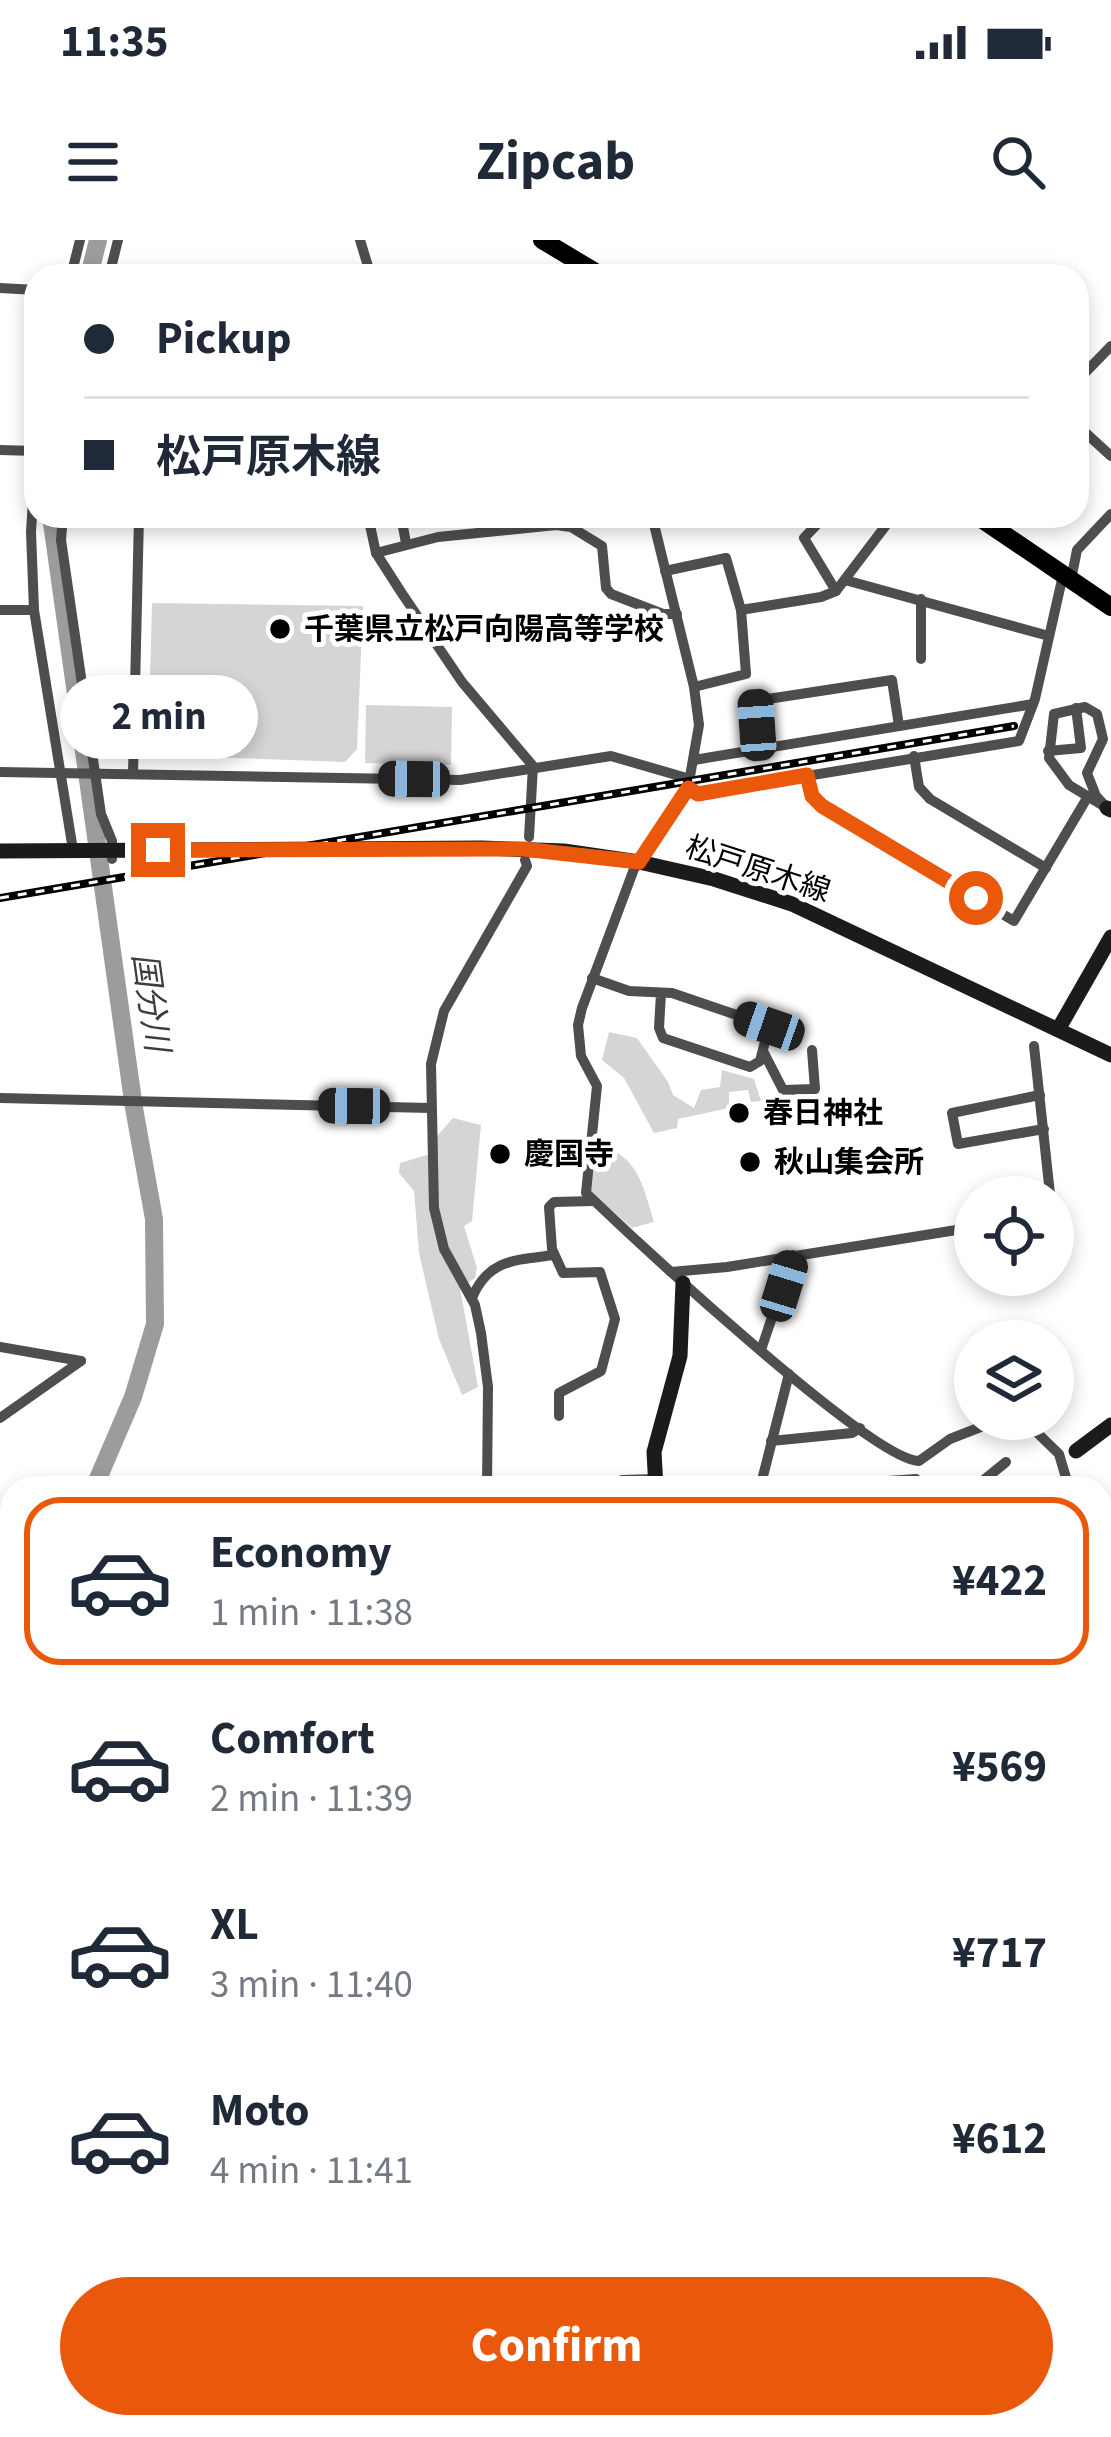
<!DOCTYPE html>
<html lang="en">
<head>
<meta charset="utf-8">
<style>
  :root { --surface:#fff; --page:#f6f6f7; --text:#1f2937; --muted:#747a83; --line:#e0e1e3; --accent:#ea580c }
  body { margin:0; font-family:"Source Sans 3","Noto Sans JP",sans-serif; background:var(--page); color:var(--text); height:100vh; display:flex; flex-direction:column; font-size:45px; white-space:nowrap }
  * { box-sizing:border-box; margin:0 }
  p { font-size:39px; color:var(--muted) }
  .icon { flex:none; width:66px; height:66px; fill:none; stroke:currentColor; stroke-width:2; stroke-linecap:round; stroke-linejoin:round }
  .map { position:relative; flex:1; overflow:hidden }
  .sheet { position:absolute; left:0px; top:1236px; width:1113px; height:963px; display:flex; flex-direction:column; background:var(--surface); border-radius:36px 36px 0 0; box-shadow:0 6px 18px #0003 }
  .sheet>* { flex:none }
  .banner { position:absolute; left:24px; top:24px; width:1065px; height:264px; border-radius:36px; box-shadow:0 6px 18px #0003; display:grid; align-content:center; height:264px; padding:0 60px; background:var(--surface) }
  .controls { position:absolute; left:954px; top:936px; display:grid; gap:24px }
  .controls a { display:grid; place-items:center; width:120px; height:120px; border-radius:50%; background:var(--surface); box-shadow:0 6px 18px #0003; font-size:60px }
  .end { position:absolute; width:54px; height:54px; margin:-27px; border:15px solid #ea580c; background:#fff; box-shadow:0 0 0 6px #fff }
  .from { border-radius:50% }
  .bubble { position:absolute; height:84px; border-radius:42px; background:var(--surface); box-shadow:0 6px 18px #0003; font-size:39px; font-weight:700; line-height:84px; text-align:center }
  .car { position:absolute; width:36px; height:72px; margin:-36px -18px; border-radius:15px; box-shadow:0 0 9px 3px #0007; background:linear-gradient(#222 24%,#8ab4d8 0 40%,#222 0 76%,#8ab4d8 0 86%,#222 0) }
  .banner b { display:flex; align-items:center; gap:42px; height:114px; font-size:45px }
  .banner b+b { border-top:3px solid var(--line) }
  .banner i { width:30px; height:30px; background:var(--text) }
  ul { padding:21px 0 0; list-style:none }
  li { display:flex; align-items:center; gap:36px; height:168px; margin:0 24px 18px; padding:0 36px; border:6px solid transparent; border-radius:36px }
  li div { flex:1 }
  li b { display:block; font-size:45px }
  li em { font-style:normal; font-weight:700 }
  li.selected { border-color:var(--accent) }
  li>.icon { width:108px; height:108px; stroke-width:1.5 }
  .action { display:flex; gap:24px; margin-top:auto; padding:24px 60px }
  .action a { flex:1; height:138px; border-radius:72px; background:var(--accent); color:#fff; font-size:48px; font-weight:700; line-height:138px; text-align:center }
  .status { display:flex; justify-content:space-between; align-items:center; height:84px; padding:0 60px; background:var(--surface); direction:ltr }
  .status svg { height:33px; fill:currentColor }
  header { display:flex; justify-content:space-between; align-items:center; height:156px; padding:0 60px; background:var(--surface); font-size:54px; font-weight:700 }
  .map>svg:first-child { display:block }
</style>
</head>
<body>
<div class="status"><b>11:35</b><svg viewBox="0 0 49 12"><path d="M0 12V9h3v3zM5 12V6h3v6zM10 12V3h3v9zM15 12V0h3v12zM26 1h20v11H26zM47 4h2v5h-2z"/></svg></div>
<header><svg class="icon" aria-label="menu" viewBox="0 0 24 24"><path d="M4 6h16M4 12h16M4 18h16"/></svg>Zipcab<svg class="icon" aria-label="search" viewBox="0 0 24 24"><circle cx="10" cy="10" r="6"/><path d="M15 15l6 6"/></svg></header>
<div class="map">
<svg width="1111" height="2197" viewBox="0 0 1111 2197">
  <rect width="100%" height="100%" fill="#fff"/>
  <g fill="#d5d5d5">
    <polygon points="152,363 363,366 357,509 345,522 148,515"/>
    <polygon points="366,465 452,467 451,525 365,523"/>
    <polygon points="609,792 637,798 668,842 673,855 694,868 701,850 720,847 722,830 754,839 761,861 751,862 748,850 729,852 729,868 678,879 677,888 654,893 624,838 602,820"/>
    <polygon points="453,878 481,885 472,981 464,986 477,1028 475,1038 460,1048 478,1147 462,1155 439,1099 419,1013 414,951 399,933 400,923 434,913 437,896"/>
    <path d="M597,905C638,914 643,946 654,982L632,988L591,952Z"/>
    <polygon points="588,2187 653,2187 663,2191 664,2197 586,2197"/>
  </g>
  <polygon fill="#9c9c9c" points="0,1988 12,1988 12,2187 52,2187 52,2197 0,2197"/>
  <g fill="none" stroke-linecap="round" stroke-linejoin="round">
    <g stroke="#9c9c9c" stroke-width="18">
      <polyline points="89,36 98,0"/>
      <polyline points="51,276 134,868 154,979 155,1084 133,1157 94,1248"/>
      <polyline points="0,1621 12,1563"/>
      <polyline points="0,1861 12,1863"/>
      <polyline points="57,2187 58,2197"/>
    </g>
    <g stroke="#4e4e4e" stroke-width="10">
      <polyline points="360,0 371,36"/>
      <polyline points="71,36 80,0"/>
      <polyline points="109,36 118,0"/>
      <polyline points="0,48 36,50"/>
      <polyline points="1077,141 1111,106"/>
      <polyline points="1077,185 1111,216"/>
      <polyline points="0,210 36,211"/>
      <polyline points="36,211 31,292 34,370 73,610"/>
      <polyline points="63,276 61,300 101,574 112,601 112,619"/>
      <polyline points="368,276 376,313 401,352 462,442 533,526 529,597"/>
      <polyline points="401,276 406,303"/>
      <path d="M652,276L694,447L699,485L688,548L634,629L582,768L578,785L581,816L597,846L586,953C632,997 872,1221 919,1221L950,1199L1001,1179"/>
      <polyline points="825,276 804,298 836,351"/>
      <polyline points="376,313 438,297 556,285 571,287 602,306 606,348 611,354 663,374 677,374"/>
      <polyline points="665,331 726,318 741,370"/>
      <polyline points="845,340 1049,396"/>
      <polyline points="1071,340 1077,310 1111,274"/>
      <polyline points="921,359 921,419"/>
      <polyline points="0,370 34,370"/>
      <polyline points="694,447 746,434 741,370 821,357 836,351 893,276"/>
      <polygon points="1085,467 1097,474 1103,499 1087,533 1096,556 1107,568 1069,545 1049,518 1054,474"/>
      <polyline points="758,510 755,461 892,440 899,486"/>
      <polyline points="1048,511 1081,508 1076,468"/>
      <polyline points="914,516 919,547 930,559 1046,628"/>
      <polyline points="694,520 1033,464"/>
      <polyline points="0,532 460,540 611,516 690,539"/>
      <polyline points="133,534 139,276"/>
      <polyline points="807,535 812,556 822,566 1014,681 1087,558"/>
      <polyline points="688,548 698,554 1019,501 1035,459 1063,335"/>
      <polyline points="592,738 629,751 672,753 769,786 760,821 750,827 663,798 659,788 661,753"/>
      <polyline points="1034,806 1050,954 1042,957"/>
      <polyline points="763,811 783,850 815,849 812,810"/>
      <polyline points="1040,855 952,873 958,904 1044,889"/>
      <polyline points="0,858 431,868"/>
      <polyline points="671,1032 727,1027 975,987"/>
      <path d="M472,1058C488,1019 516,1020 554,1015"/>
      <polyline points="0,1107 81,1121"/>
      <polyline points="761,1110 793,1015"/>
      <polyline points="559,1176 559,1153 601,1131 615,1079 600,1032 563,1033 552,1009 549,967 554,962 594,961"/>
      <polyline points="0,1178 81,1121"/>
      <polyline points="1023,1179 1059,1214 1069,1248"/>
      <polyline points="771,1201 852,1193 860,1188"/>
      <polyline points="487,1248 488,1147 481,1093 475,1065 444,1009 434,968 431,824 444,771 527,626 525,620"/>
      <polyline points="611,1248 622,1240 655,1239"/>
      <polyline points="760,1248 789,1134"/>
      <polyline points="790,1248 916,1239"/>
      <polyline points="974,1248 1006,1222"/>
      <polyline points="1101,1329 1108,1463"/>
      <polyline points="1101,1615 1111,1614"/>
      <polyline points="1101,1662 1111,1658"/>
      <polyline points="1101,1740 1111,1736"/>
      <polyline points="1101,1815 1111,1812"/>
      <polyline points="1101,1911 1111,1954"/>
      <polyline points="195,2187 195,2197"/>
      <polyline points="674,2187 679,2197"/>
      <polyline points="984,2187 987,2197"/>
      <polyline points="436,2197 439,2187"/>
      <polyline points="502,2197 504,2187"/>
      <polyline points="573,2197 576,2187"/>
      <polyline points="721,2197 723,2187"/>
      <polyline points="803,2197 896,2194 918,2187"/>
      <polyline points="928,2197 929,2187"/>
    </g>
    <g stroke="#1b1b1b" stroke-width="15">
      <polyline points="1107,568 1111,570"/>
      <polyline points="0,611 482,608 564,611 639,622 714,639 792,664 1111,815"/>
      <polyline points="1059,788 1111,697"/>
      <polyline points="1076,1211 1111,1185"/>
      <polyline points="656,1248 654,1212 680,1116 683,1043"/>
      <polyline points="0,1791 12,1792"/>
    </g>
    <g stroke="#000" stroke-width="18">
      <polyline points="542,0 602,36"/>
      <polyline points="977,276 1111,367"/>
    </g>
    <defs>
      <polyline id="rail" points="0,658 1014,486"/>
    </defs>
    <use href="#rail" stroke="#000" stroke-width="8"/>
    <use href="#rail" stroke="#fff" stroke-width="3" stroke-dasharray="9" stroke-linecap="butt"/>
  </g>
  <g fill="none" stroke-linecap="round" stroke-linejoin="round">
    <polyline stroke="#ea580c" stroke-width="15" points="158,610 523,609 639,622 688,548 698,554 807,535 812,556 822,566 976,658"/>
  </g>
  <g fill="#000" stroke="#fff" stroke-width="4.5">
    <circle cx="280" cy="389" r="12"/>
    <circle cx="739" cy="873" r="12"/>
    <circle cx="500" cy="914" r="12"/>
    <circle cx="750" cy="922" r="12"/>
  </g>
  <g text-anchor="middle" stroke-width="10" stroke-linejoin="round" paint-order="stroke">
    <g font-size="30" font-weight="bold" fill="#000" stroke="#fff" text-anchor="start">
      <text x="304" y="399">千葉県立松戸向陽高等学校</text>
      <text x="763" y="883">春日神社</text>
      <text x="524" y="924">慶国寺</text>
      <text x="774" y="932">秋山集会所</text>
    </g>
    <g font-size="30" fill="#000" stroke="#fff">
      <text transform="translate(758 629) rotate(18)" y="10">松戸原木線</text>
    </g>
    <g font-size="33" font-style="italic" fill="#3d3d3d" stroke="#fff">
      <text transform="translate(152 762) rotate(82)" y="12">国分川</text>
    </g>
  </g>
</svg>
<div class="controls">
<a><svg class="icon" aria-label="locate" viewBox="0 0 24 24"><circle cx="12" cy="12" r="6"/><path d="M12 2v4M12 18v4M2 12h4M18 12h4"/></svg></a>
<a><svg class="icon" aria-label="layers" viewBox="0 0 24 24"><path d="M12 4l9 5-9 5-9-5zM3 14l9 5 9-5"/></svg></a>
</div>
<i class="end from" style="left:976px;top:658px"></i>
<i class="end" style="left:158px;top:610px"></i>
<div class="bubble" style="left:60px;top:435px;width:198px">2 min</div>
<i class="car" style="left:757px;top:485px;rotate:356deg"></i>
<i class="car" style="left:414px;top:539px;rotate:271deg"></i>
<i class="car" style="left:769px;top:786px;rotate:289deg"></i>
<i class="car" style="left:354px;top:866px;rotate:271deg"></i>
<i class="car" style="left:784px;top:1046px;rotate:17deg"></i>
<div class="banner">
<b><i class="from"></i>Pickup</b>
<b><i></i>松戸原木線</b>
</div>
<section class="sheet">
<ul>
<li class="selected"><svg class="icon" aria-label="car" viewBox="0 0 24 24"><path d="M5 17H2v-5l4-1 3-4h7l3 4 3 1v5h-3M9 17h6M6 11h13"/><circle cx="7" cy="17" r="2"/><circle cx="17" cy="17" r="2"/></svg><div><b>Economy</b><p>1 min · 11:38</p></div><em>¥422</em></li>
<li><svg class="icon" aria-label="car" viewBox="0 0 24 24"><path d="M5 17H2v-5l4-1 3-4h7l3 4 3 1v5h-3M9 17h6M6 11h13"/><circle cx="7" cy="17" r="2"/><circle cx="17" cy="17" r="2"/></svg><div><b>Comfort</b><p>2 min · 11:39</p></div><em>¥569</em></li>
<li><svg class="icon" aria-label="car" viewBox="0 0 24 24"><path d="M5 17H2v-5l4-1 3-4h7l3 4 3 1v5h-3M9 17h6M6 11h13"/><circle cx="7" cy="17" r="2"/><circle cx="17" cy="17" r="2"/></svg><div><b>XL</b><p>3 min · 11:40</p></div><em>¥717</em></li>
<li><svg class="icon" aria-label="car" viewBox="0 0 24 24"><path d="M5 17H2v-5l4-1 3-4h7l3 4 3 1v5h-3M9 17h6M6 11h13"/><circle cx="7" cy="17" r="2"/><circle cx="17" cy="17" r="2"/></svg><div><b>Moto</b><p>4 min · 11:41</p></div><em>¥612</em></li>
</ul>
<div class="action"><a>Confirm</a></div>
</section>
</div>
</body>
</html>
